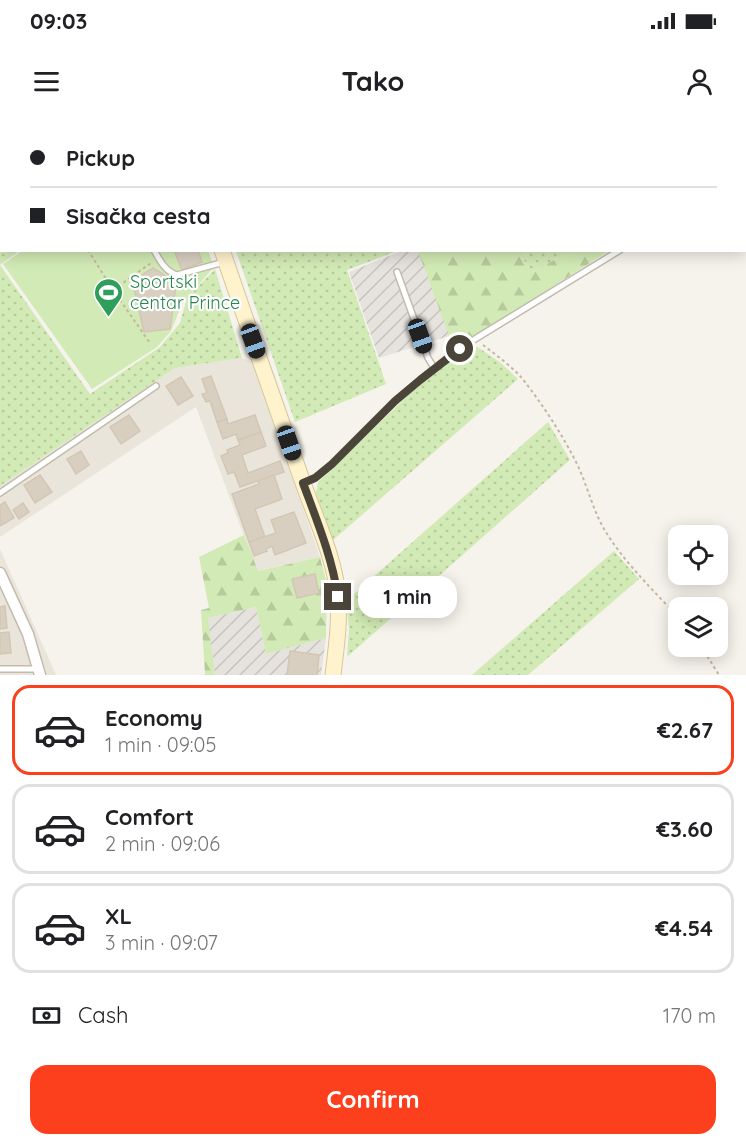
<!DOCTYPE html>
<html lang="en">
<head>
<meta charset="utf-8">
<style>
  :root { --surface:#fff; --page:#f6f6f6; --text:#202124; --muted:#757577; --line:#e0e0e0; --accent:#fc3f1d }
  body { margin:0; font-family:Quicksand,sans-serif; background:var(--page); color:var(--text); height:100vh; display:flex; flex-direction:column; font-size:22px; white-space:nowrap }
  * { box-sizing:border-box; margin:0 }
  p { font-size:20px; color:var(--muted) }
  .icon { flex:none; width:33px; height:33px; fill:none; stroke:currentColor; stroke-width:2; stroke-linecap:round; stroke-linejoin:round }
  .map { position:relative; height:555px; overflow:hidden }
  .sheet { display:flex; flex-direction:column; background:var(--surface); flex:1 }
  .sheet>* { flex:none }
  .hud { position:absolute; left:0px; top:0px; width:747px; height:132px; box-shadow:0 3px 15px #0003; display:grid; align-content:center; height:132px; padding:0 30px; background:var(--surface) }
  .fabs { position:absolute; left:668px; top:405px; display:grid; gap:12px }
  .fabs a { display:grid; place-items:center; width:60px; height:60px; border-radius:12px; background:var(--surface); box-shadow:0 3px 15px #0003; font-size:30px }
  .end { position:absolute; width:27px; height:27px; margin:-14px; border:8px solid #4b4439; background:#fff; box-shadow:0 0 0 3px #fff }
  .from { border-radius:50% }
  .bubble { position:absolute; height:42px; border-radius:18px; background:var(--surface); box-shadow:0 3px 15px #0003; font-size:20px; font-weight:700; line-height:42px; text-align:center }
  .car { position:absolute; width:18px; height:36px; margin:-18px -9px; border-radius:8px; box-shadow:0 0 4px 2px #0007; background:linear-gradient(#222 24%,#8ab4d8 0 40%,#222 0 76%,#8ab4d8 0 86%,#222 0) }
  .hud b { display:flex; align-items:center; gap:21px; height:57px; font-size:22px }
  .hud b+b { border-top:2px solid var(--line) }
  .hud i { width:15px; height:15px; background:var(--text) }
  ul { padding:10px 0 0; list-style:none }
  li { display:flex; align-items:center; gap:18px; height:90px; margin:0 12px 9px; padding:0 18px; border:3px solid var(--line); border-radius:18px }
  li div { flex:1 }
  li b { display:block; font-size:22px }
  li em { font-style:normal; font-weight:700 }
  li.selected { border-color:var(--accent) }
  li>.icon { width:54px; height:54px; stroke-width:1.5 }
  .pay { display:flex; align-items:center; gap:15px; height:66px; padding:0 30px; font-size:22px }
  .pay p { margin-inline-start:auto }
  .action { display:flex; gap:12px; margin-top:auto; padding:12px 30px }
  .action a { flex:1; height:69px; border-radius:18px; background:var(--accent); color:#fff; font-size:24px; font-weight:700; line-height:69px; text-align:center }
  .status { display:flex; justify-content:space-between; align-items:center; height:42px; padding:0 30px; background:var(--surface); direction:ltr }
  .status svg { height:16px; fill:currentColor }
  header { display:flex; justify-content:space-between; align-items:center; height:78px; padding:0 30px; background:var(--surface); font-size:27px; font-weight:700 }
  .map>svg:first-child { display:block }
</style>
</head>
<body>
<div class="status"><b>09:03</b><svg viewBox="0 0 49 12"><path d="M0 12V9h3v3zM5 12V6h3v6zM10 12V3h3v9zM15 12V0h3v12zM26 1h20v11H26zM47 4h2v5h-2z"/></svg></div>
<header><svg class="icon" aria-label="menu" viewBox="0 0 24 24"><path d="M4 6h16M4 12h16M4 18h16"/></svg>Tako<svg class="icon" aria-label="person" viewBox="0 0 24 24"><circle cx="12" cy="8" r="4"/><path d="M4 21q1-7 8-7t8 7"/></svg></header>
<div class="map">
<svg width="746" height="555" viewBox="0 0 746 555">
  <defs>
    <pattern id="industrial-furrows" width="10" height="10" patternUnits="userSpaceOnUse" patternTransform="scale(1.5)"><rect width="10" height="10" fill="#e6e2dd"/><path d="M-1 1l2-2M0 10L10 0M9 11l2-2" fill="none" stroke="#c7c3be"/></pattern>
    <pattern id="grass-dots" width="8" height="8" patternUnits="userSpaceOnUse" patternTransform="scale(1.5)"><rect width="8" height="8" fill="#d2eab5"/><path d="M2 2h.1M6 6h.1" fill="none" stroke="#b6ca9c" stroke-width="1.8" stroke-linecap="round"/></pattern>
    <pattern id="forest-firs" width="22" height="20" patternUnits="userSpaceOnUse" patternTransform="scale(1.5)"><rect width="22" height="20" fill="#d2eab5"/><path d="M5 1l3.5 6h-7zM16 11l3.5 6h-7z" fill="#b6ca9c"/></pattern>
  </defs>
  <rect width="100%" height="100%" fill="#f6f3ec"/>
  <g fill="#eae5da">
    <polygon points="242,238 252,242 320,437 257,451 196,287 0,417 0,366 175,248"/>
    <polygon points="0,429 56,555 0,555"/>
  </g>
  <g fill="url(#industrial-furrows)">
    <polygon points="402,131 420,131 452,215 379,238 349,152"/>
    <polygon points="256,487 266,534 326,518 321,555 215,555 207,498"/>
  </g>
  <g fill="url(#grass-dots)">
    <polygon points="0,0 86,0 84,2 2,2 2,130 19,131 0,145"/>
    <polygon points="236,131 397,131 347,150 386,264 295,302"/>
    <polygon points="517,131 571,131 532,152"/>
    <polygon points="0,145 90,274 160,227 180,203 187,178 215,149 242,238 175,248 0,366"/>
    <polygon points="476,226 501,243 518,259 332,421 316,373 318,362 426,258 449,241"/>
    <polygon points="548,302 570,340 347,537 349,508 346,481"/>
    <polygon points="614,431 639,459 528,555 472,555"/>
  </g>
  <g fill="url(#forest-firs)">
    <polygon points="418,131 517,131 532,152 571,131 609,131 454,229"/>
    <polygon points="244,415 258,451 320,437 327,464 326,518 266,534 256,487 208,498 215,555 204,555 205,554 201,490 209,488 199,437"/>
  </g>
  <polygon fill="#d2eab5" points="208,130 214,147 182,184 171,211 157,227 92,269 3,144 22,131"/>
  <g fill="#d8cfc1" stroke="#d3c7b4" stroke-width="1.5">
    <polygon points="174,130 198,130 202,142 182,150"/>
    <polygon points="153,148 169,158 177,158 170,209 144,212 132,160 142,157 142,155"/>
    <polygon points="211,256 227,299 217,302 210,281 206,282 202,274 207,273 202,259"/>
    <polygon points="181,257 193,276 178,285 166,266"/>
    <polygon points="129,295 140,311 121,324 110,307"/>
    <polygon points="255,295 261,312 238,320 236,314 223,319 217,302 227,299 228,304"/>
    <polygon points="261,312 266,326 242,335 248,353 280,341 284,352 240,367 234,352 228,354 221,336 228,333 227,330 240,325 238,320"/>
    <polygon points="81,331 89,345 76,354 67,339"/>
    <polygon points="40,355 52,372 35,383 24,365"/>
    <polygon points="274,355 282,379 255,389 265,417 249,422 232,374 259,364 258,361"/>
    <polygon points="5,382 14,398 0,406 0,385"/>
    <polygon points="23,383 29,392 19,399 13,390"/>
    <polygon points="294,392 306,423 275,435 272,426 266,429 267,431 254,436 249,422 276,413 271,400"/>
    <polygon points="315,454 319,473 297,478 292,459"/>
    <polygon points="5,486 7,508 0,509 0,487"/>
    <polygon points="9,512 11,533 0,534 0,513"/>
    <polygon points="290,531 319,535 317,555 287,555"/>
  </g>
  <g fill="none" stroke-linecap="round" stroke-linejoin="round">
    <defs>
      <g id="service">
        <path d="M154,130C160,141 165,151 177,155L224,142"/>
        <polyline points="397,152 428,238 434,248"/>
        <polyline points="305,362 315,358 332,344 395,281 446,239 475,219 620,130"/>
        <polyline points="0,373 156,266"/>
        <polyline points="0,549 37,549"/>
      </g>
      <g id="minor">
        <polyline points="178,0 178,2"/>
        <polyline points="0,453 28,514 40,555"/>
      </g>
      <g id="secondary">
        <polyline points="133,0 135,2"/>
        <path d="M222,130C248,207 275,283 302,360C315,398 335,437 338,477C340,503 336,529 333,555"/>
      </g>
    </defs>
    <use href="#service" stroke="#c2bbae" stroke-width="8"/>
    <use href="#minor" stroke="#c2bbae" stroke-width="13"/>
    <use href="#secondary" stroke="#d6c79b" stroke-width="17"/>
    <g stroke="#c4b79f" stroke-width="2" stroke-dasharray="3 3" stroke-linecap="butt">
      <polyline points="88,130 113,170 151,143"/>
      <polyline points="113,170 150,223"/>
      <path d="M483,225C496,235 510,245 521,257C541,282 562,314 576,342C587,364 592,388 604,409C623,441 653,470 678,497"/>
      <polyline points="701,526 719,555"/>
    </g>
    <use href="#service" stroke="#fff" stroke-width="5"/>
    <use href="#minor" stroke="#fff" stroke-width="10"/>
    <use href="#secondary" stroke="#fff3cd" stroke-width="15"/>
  </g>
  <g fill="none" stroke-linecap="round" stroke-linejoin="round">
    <path stroke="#4b4439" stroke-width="8" d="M338,477C332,437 317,401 303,363L315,358L332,344L395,281L420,260L460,229"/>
  </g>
  <defs>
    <symbol id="stadium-pin" viewBox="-11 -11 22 30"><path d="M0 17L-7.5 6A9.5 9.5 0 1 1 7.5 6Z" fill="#2e9e5b" stroke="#fff"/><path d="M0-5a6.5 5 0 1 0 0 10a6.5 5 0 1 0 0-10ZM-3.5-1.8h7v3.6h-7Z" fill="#fff"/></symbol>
  </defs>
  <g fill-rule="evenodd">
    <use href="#stadium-pin" x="92" y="156" width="33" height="45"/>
  </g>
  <g text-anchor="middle" stroke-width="4.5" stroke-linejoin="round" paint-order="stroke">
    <g font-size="18" fill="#27864d" stroke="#fff" text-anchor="start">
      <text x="130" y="168">Sportski<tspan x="130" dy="21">centar Prince</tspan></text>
    </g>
  </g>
</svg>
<div class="fabs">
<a><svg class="icon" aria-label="locate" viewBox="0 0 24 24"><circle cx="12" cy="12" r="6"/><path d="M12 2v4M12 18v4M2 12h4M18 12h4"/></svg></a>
<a><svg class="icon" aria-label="layers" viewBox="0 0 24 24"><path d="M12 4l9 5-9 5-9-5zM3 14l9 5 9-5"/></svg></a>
</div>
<i class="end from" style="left:460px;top:229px"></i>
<i class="end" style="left:338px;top:477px"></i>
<div class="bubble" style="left:358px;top:456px;width:99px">1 min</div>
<i class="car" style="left:420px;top:216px;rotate:160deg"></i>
<i class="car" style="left:253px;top:221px;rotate:160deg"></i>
<i class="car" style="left:289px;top:323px;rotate:161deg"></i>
<div class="hud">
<b><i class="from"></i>Pickup</b>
<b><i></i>Sisačka cesta</b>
</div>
</div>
<section class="sheet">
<ul>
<li class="selected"><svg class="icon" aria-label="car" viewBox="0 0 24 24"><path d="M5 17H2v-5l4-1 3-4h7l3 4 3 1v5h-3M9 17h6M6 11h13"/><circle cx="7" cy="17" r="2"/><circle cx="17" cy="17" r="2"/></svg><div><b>Economy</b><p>1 min · 09:05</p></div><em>€2.67</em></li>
<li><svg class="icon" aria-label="car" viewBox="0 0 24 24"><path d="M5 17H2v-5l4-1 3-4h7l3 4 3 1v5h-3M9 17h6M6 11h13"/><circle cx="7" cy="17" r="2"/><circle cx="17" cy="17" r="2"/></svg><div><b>Comfort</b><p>2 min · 09:06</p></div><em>€3.60</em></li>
<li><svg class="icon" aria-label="car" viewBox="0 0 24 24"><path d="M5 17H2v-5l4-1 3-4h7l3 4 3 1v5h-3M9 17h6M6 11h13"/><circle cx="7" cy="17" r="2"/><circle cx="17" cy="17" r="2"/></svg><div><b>XL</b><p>3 min · 09:07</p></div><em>€4.54</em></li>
</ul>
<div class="pay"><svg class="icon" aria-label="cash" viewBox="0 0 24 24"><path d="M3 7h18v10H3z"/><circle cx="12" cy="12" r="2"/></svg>Cash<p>170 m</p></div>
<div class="action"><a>Confirm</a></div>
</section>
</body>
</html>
